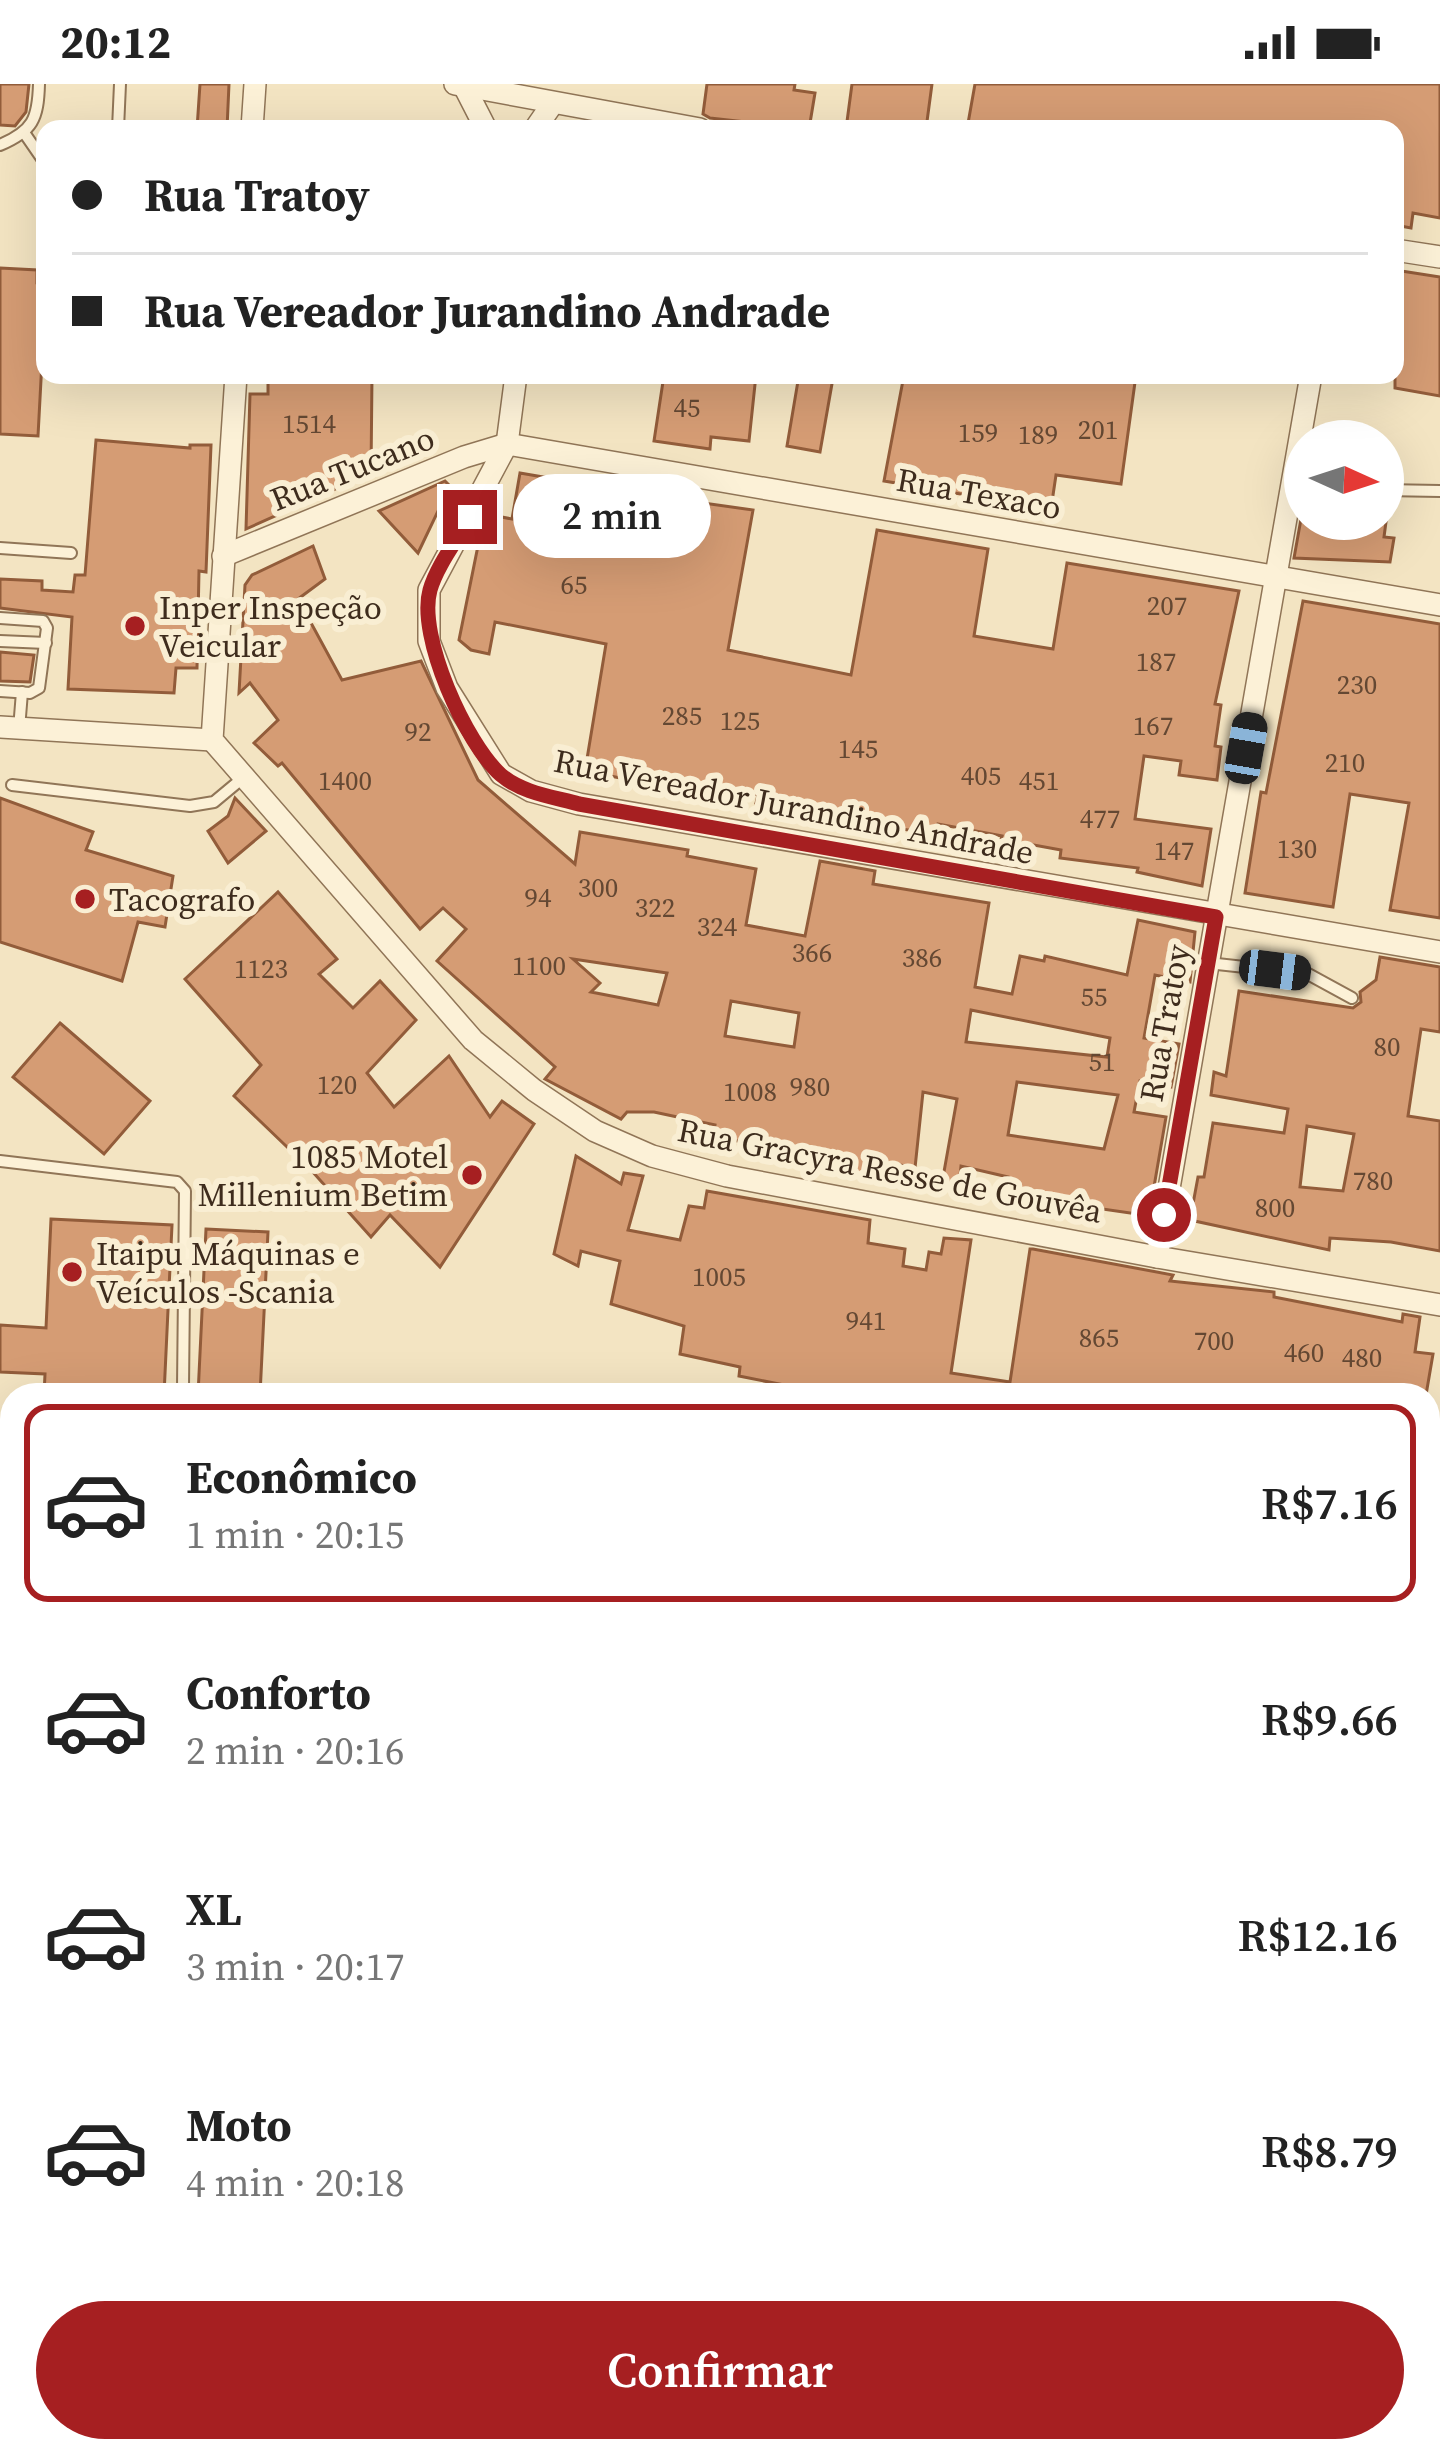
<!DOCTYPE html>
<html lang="pt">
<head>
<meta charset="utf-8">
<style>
  :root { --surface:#fff; --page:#f2f2f2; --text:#222; --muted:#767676; --line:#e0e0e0; --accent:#a61f21 }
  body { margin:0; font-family:"Source Serif 4",serif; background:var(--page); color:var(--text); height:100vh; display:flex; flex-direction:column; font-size:45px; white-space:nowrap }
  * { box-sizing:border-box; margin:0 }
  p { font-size:39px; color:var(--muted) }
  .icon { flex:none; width:66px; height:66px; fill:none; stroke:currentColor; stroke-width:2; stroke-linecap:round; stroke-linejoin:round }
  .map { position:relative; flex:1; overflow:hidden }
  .sheet { position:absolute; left:0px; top:1299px; width:1440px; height:1080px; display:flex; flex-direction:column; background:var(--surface); border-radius:36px 36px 0 0; box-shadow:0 12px 48px #0002 }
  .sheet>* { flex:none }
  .guide { position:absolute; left:36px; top:36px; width:1368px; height:264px; border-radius:24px; box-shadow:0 12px 48px #0002; display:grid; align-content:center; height:264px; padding:0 36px; background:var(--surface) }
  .needle { width:78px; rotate:93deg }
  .buttons { position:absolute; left:1284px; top:336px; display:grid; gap:24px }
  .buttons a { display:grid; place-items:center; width:120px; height:120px; border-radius:50%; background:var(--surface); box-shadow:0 12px 48px #0002; font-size:60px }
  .end { position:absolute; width:54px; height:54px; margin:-27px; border:15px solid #a61f21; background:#fff; box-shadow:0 0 0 6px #fff }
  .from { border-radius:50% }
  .bubble { position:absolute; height:84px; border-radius:42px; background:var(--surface); box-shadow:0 12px 48px #0002; font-size:39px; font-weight:600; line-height:84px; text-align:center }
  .car { position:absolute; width:36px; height:72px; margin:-36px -18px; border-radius:15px; box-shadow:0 0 9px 3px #0007; background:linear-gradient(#222 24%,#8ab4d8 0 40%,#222 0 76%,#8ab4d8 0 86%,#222 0) }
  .guide b { display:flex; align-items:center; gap:42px; height:114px; font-size:45px }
  .guide b+b { border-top:3px solid var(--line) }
  .guide i { width:30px; height:30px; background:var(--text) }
  ul { padding:21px 0 0; list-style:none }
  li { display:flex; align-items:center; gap:36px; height:198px; margin:0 24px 18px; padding:0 12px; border:6px solid transparent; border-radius:24px }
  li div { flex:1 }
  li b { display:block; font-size:45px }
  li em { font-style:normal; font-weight:600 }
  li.on { border-color:var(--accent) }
  li>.icon { width:108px; height:108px; stroke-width:1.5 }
  .action { display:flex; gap:24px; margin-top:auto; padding:24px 36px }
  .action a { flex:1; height:138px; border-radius:72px; background:var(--accent); color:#fff; font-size:48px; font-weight:600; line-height:138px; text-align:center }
  .status { display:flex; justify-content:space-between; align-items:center; height:84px; padding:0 60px; background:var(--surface); direction:ltr }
  .status svg { height:33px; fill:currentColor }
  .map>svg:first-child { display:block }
</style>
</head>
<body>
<div class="status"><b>20:12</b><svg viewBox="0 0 49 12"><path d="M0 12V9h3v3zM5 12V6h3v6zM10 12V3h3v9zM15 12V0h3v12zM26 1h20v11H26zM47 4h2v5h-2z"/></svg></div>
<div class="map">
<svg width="1440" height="2379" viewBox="0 0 1440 2379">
  <rect width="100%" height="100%" fill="#f3e4c2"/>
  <polygon fill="#ccd395" points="1428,1710 1440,1711 1440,2379 1201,2379 1202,2367 1428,2367"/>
  <g fill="#d59c74" stroke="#925c3a" stroke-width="3" fill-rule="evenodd">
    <polygon points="0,0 29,0 26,28 15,42 0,41"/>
    <polygon points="200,0 229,0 227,45 197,45"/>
    <polygon points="707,0 795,0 794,6 815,9 809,45 710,34 703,30"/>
    <polygon points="852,0 932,0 926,45 846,45"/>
    <polygon points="975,0 1440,0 1440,134 1413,129 1411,144 1395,141 1395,45 967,45"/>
    <polygon points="0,184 37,186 37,199 45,200 45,278 42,277 38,352 0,350"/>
    <polygon points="1395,186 1440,193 1440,312 1395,304"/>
    <polygon points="268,291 372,291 371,389 246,445 250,310 268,310"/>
    <polygon points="664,291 756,291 749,357 711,353 710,365 654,357"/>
    <polygon points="799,291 833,294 820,368 787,362"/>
    <polygon points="904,291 1136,291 1121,400 1056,391 1052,418 997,409 996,416 884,397"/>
    <polygon points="96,356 190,364 190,361 211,361 206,488 199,487 197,584 176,584 174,609 68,605 72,533 0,524 0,495 42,497 42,506 73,508 75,491 85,491"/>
    <polygon points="520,389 549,394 543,433 649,451 657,401 691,407 689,417 753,426 728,566 851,591 877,446 988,465 974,552 1053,565 1067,479 1239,507 1215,620 1221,621 1215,662 1221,663 1217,696 1179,691 1181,677 1144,672 1135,735 1211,745 1202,802 1137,788 1138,784 1060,774 1061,766 1001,755 1002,752 938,740 936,751 756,719 758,711 698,699 696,709 585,687 606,560 495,538 489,570 471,566 459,556 483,437 486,430 512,435"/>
    <polygon points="445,397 450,402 418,469 379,427"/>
    <polygon points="1301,435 1386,438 1384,453 1394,454 1390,478 1294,474"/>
    <path d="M313,462L325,495L298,515L342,596L421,577L478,696L575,780L580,748L688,766L687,772L756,785L746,841L805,852L820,777L875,787L873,800L989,819L975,903L1012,910L1020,872L1044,877L1045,872L1127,891L1138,836L1195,848L1190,898L1155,891L1144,954L1179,960L1171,1003L1140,997L1134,1028L1166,1033L1150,1126L1137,1130L1006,1111L1008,1093L961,1082L959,1101L942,1099L957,1015L923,1008L915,1084L886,1078L884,1096L822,1083L826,1068L713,1054L715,1041L654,1028H627L621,1035L545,995L555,983L437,877L466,845L443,824L420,845L282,679L278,682L254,659L278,636L250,599L239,609L245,501L252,491ZM573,875L667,889L658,921L591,908L600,899ZM731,917L799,929L794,963L725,952ZM971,926L1110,954L1107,973L966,958ZM1017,998L1118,1011L1104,1065L1008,1051Z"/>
    <polygon points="1303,517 1440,540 1440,834 1390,826 1409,719 1350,710 1333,823 1245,809 1261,708 1266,709"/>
    <polygon points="0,568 34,571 30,598 0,597"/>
    <polygon points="0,714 93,748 86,766 173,792 165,843 138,838 122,897 0,858"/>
    <polygon points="235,714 266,747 228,779 208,747 228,732"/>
    <polygon points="278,808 337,875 319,890 353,924 380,897 416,936 367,989 394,1023 449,972 490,1033 502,1017 534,1040 440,1183 390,1131 371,1153 311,1086 234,1012 261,981 185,895"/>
    <path d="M1380,873L1440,883V948L1421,945L1408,1032L1440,1037V1167L1391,1158L1330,1154L1329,1166L1190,1136L1198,1093H1204L1213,1039L1284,1049L1288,1025L1211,1011L1214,988L1226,992L1239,907L1353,924L1361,918L1360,908L1376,896ZM1307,1042L1354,1050L1343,1107L1300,1103Z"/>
    <polygon points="60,939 150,1017 104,1070 13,993"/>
    <polygon points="576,1072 621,1100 624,1089 643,1092 628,1146 680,1156 689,1122 704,1124 707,1107 870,1136 868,1159 905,1165 903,1182 926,1186 929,1168 941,1170 944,1154 971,1156 951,1289 1010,1298 1030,1165 1033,1165 1173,1191 1170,1197 1274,1208 1274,1213 1402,1238 1403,1230 1420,1233 1415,1268 1433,1270 1426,1311 834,1311 739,1292 740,1283 680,1270 684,1242 611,1220 620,1177 581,1167 578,1182 554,1170"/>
    <polygon points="51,1135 172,1141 164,1311 44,1311 45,1290 0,1288 0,1241 46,1244"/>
    <polygon points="206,1145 268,1148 260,1311 198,1311"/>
  </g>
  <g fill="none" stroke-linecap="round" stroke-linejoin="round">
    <defs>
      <g id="service">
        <polyline points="118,45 120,0"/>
        <polyline points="25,50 45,79"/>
        <path d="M0,61C33,47 38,35 39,0"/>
        <polyline points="1383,406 1440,407"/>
        <polyline points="0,464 71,469"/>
        <polyline points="0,534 43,537 47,544 39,604 30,609 0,607"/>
        <polyline points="0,557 46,559"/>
        <polyline points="19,645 22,608"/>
        <polyline points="12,701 190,722 214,718 244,693"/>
        <polyline points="1208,879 1308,890 1352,914"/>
        <polyline points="0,1077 177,1098 185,1107 183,1304"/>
        <polyline points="1428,1619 1440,1620"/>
        <polyline points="1428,1972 1440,1973"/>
        <polyline points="0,2204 12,2204"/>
        <polyline points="1428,2267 1440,2268"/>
        <polyline points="1428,2358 1440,2359"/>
        <polyline points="1300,2379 1303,2367"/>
      </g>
      <g id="minor">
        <polyline points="455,0 700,45"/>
        <polyline points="464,2 486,45"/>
        <polyline points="252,45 255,0"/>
        <polyline points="535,45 553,19"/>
        <polyline points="1395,166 1440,173"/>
        <polyline points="236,291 212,656 473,956 534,1006 595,1047 652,1072 727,1092 1157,1173 1440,1221"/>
        <polyline points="516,291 507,360 429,506 429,557 447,604 501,690 531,707 579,720 1440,868"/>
        <polyline points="223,472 464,373 507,360 1440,521"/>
        <polyline points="0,643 212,656"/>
        <polyline points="1157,1173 1311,291"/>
        <polyline points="807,2367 822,2379"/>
      </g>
      <g id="tertiary">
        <polyline points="0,1496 12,1490"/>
        <polyline points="1428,1697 1440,1697"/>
        <polyline points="0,1997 12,2009"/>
        <polyline points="0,2050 12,2057"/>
        <polyline points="0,2293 12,2290"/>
      </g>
    </defs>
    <use href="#service" stroke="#907557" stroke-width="14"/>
    <use href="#minor" stroke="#907557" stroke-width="24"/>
    <use href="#tertiary" stroke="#907557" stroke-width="27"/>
    <use href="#service" stroke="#fcf1d7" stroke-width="10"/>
    <use href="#minor" stroke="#fcf1d7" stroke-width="21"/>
    <use href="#tertiary" stroke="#fcf1d7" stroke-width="24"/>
  </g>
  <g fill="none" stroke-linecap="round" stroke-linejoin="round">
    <path stroke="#a61f21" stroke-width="15" d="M470,433C458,455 437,481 430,506C417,552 466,660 501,691C522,709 554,713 579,720L1216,833L1164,1131"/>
  </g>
  <g fill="#a61f21" stroke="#f9eed3" stroke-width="4.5">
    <circle cx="135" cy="542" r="12"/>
    <circle cx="85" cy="815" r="12"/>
    <circle cx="472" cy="1091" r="12"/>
    <circle cx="72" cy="1188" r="12"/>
  </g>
  <g text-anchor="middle" stroke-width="12" stroke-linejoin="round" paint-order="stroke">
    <g font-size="27" fill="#644833">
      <text x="687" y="333">45</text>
      <text x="309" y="349">1514</text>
      <text x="1098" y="355">201</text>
      <text x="978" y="358">159</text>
      <text x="1038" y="360">189</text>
      <text x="574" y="510">65</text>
      <text x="1167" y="531">207</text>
      <text x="1156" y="587">187</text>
      <text x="1357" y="610">230</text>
      <text x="682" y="641">285</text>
      <text x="740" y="646">125</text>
      <text x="1153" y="651">167</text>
      <text x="418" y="657">92</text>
      <text x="858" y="674">145</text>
      <text x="1345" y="688">210</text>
      <text x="981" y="701">405</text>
      <text x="345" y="706">1400</text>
      <text x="1039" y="706">451</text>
      <text x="1100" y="744">477</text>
      <text x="1297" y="774">130</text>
      <text x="1174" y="776">147</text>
      <text x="598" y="813">300</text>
      <text x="538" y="823">94</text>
      <text x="655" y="833">322</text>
      <text x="717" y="852">324</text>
      <text x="812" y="878">366</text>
      <text x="922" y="883">386</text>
      <text x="539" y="891">1100</text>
      <text x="261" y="894">1123</text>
      <text x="1094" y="922">55</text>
      <text x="1387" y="972">80</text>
      <text x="1102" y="987">51</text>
      <text x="337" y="1010">120</text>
      <text x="810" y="1012">980</text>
      <text x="750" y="1017">1008</text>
      <text x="1373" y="1106">780</text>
      <text x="1275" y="1133">800</text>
      <text x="719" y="1202">1005</text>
      <text x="866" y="1246">941</text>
      <text x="1099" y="1263">865</text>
      <text x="1214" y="1266">700</text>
      <text x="1304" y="1278">460</text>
      <text x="1362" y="1283">480</text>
    </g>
    <g font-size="33" fill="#3e2c1d" stroke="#f9eed3">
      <text transform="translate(352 384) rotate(-22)" y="12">Rua Tucano</text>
      <text transform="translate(979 409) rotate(10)" y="12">Rua Texaco</text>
      <text transform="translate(794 722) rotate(11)" y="12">Rua Vereador Jurandino Andrade</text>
      <text transform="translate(1164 939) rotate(-80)" y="12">Rua Tratoy</text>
      <text transform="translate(890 1086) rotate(11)" y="12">Rua Gracyra Resse de Gouvêa</text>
    </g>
    <g font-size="33" fill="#3e2c1d" stroke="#f9eed3" text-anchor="start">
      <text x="159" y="535">Inper Inspeção<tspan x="159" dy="38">Veicular</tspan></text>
      <text x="109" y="827">Tacografo</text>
      <text x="448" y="1084" text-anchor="end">1085 Motel<tspan x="448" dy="38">Millenium Betim</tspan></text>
      <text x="96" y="1181">Itaipu Máquinas e<tspan x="96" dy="38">Veículos -Scania</tspan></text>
    </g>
  </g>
</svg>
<div class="buttons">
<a><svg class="needle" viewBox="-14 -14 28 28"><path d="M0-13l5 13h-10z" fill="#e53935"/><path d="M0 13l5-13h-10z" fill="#767676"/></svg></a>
</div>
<i class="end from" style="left:1164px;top:1131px"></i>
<i class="end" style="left:470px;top:433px"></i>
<div class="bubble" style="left:513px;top:390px;width:198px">2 min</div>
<i class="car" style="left:1246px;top:664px;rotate:10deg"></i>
<i class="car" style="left:1275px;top:886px;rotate:97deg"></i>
<div class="guide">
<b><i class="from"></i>Rua Tratoy</b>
<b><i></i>Rua Vereador Jurandino Andrade</b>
</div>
<section class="sheet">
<ul>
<li class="on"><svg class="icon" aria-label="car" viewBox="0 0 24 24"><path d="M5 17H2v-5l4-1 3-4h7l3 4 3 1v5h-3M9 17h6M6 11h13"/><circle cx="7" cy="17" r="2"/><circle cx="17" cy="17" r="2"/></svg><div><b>Econômico</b><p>1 min · 20:15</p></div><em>R$7.16</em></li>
<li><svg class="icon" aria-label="car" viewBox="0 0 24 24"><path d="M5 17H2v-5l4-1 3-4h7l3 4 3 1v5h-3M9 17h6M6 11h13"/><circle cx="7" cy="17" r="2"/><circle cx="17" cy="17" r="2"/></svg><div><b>Conforto</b><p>2 min · 20:16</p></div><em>R$9.66</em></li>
<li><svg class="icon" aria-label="car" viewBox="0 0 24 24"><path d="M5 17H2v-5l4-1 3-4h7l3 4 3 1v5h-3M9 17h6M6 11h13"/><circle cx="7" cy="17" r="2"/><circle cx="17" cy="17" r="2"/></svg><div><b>XL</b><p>3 min · 20:17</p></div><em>R$12.16</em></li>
<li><svg class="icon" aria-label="car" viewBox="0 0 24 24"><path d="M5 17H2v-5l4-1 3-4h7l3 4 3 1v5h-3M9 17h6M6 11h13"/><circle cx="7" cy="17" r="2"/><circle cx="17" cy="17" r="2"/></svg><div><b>Moto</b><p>4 min · 20:18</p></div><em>R$8.79</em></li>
</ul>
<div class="action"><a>Confirmar</a></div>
</section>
</div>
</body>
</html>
